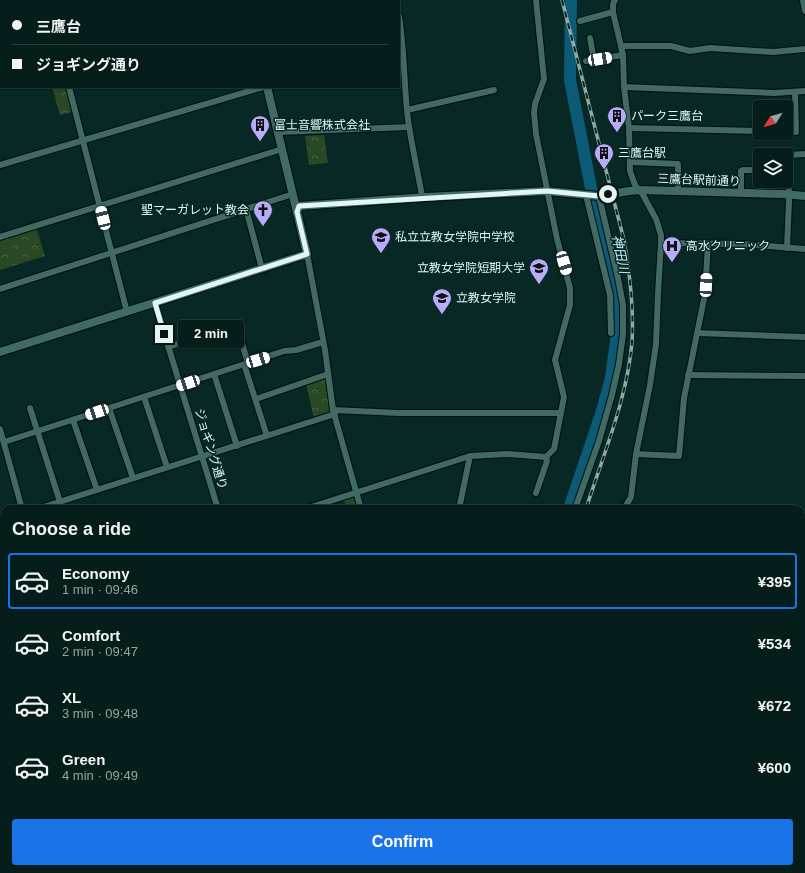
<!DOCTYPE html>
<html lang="en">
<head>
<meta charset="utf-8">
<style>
  :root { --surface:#051e1b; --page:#0e2724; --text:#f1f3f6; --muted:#97a2a3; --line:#263c3a; --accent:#1a73e8 }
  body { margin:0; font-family:Arial,"Noto Sans JP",sans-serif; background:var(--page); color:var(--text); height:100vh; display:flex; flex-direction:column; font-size:15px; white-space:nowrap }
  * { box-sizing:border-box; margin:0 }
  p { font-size:13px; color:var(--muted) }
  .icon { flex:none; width:22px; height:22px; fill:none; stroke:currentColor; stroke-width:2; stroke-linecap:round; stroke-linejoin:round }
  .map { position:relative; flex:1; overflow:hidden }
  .side { position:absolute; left:0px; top:505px; width:805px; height:368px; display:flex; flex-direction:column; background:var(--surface); border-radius:12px 12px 0 0; box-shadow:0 1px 3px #0004,0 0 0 1px var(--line) }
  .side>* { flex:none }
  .hud { position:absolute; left:0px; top:0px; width:400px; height:88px; box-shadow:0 1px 3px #0004,0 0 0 1px var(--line); display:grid; align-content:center; height:88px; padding:0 12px; background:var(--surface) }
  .needle { width:26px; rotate:233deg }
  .controls { position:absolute; left:753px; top:100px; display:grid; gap:8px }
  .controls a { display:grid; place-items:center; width:40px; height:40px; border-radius:4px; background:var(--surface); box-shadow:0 1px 3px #0004,0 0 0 1px var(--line); font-size:20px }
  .end { position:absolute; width:18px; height:18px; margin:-9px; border:5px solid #dff6f2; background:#111; box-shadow:0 0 0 2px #111 }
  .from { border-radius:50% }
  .bubble { position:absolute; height:28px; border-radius:4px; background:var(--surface); box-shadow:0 1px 3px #0004,0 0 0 1px var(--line); font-size:13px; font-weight:800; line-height:28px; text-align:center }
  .car { position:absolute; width:12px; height:24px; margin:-12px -6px; border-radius:5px; box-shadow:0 0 3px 1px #0007; background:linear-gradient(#fff 24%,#345 0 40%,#fff 0 76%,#345 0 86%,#fff 0) }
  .hud b { display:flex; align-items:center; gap:14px; height:38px; font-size:15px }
  .hud b+b { border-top:1px solid var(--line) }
  .hud i { width:10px; height:10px; background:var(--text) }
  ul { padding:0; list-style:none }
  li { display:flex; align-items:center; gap:12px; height:56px; margin:0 8px 6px; padding:0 4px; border:2px solid transparent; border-radius:4px }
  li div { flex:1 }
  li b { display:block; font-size:15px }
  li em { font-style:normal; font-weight:800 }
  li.selected { border-color:var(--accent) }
  li>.icon { width:36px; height:36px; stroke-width:1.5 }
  h2 { padding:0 12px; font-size:18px; line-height:48px }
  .primary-button { display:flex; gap:8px; margin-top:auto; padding:8px 12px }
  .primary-button a { flex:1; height:46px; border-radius:4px; background:var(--accent); color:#fff; font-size:16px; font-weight:800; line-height:46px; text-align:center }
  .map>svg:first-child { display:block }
</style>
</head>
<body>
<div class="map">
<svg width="805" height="873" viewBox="0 0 805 873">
  <defs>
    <pattern id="park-crowns" width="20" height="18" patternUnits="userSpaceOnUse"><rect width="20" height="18" fill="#294824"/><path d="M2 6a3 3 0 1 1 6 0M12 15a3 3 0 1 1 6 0" fill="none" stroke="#486344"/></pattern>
  </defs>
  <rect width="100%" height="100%" fill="#072824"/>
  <polygon fill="#294824" points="353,495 355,497 358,509 347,509 343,498"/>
  <g fill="url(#park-crowns)">
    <polygon points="52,87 65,87 72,112 60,115"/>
    <polygon points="324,135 328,163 309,165 305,136"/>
    <polygon points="36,227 45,256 0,270 0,238"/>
    <polygon points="326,377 332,412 314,419 306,384"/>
    <polygon points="4,587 4,606 0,607 0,588"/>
    <rect x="385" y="869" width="68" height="4"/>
  </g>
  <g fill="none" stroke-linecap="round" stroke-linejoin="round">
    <polyline stroke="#0c5b76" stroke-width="2" points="411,869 412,873"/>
    <polyline stroke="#0c5b76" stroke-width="12" points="569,509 601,414 611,378 617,333 616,299 608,256 592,193 570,80 571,0"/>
    <defs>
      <g id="minor">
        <polyline points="43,0 44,1"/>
        <polyline points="396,0 396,1"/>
        <polyline points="615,0 613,4 613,12 623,55 624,87 629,128 630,171 635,185 643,195 656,219 661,235 661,243 658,294 656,344 650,385 636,454 631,497 624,509"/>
        <polyline points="803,0 805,11"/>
        <polyline points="65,1 68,0"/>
        <path d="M399,16C404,48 404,79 407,111C410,139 417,167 422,196L426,197"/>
        <polyline points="580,21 613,12"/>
        <polyline points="590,38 594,60"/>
        <polyline points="621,46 671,46 690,51 710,48 773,52 805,49"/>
        <polyline points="586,61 623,55"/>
        <polyline points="69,87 127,312"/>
        <polyline points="624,87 774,93 805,91"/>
        <polyline points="407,110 494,90"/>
        <polyline points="629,128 760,131"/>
        <polyline points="786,131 796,132 795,92"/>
        <polyline points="278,132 409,127"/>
        <polyline points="630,162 678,164 678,191"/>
        <polyline points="0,165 263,87"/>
        <polyline points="741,193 741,171 743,170 751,170"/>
        <polyline points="586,195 610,295 611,333"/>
        <polyline points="246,209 262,269"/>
        <polyline points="0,237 279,150 282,146"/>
        <polyline points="661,243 743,244 805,249"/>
        <polyline points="787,248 789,201 788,155 805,154"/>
        <polyline points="307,254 325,350 333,410 361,509"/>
        <polyline points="0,289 293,194"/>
        <polyline points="155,303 218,509"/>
        <polyline points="697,333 805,337"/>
        <polyline points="168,347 234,326 237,328 248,363"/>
        <polyline points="244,364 267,436"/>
        <polyline points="214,374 237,446"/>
        <polyline points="688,375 805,376"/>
        <polyline points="144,397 167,467"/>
        <polyline points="256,399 328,374"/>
        <polyline points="30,408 60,502"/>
        <polyline points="109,408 133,478"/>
        <polyline points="333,410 399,413 561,413"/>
        <polyline points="73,420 97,490"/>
        <polyline points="0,429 22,509"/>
        <polyline points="4,442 248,363 284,351 296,350 323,342"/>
        <polyline points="636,454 679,456 684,398 705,294 708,244"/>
        <polyline points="536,493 547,461 546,457"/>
        <polyline points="37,509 335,414"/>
        <polyline points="305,509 470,456"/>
        <polyline points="459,509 470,456 507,454 546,457 554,449 564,397 555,360 570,305 570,288 557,239 536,134 534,112 535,104 544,79 536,0"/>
        <polyline points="575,509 599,441 612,395 619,364 623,334 623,305 618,278 599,196"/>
        <polyline points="0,520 4,519"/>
        <polyline points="801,658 805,658"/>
        <polyline points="801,752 805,753"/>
        <polyline points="0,767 4,765"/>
        <polyline points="0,809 4,808"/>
        <polyline points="801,853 805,853"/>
        <polyline points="58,869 59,873"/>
        <polyline points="263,869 264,873"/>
        <polyline points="532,869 532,873"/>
        <polyline points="571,869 573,873"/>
        <polyline points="787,869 789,873"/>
        <polyline points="203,873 217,869"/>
        <polyline points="488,873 489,869"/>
        <polyline points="763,873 770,869"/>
      </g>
      <g id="tertiary">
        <polyline points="247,0 247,1"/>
        <polyline points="0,82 1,82"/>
        <polyline points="297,212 299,206 426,197 547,191 599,196 629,191 640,190 783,194 805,196"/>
        <polyline points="0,352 307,254 267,87"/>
      </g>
      <g id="primary">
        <polyline points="0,535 4,554"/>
        <polyline points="74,869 75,873"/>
      </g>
    </defs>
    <use href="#minor" stroke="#000f0d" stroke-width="8"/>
    <use href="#tertiary" stroke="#000f0d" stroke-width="10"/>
    <use href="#primary" stroke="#000f0d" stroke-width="12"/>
    <use href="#minor" stroke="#416a64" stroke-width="6"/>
    <use href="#tertiary" stroke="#416a64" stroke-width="8"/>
    <use href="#primary" stroke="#489b7d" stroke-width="10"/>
    <defs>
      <g id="rail">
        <path d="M562,0L624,240C630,274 634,308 632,342C627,400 603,455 586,509"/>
        <polyline points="475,873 476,869"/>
      </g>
    </defs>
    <use href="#rail" stroke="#8ea9a5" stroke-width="3.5"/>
    <use href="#rail" stroke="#072824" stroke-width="2" stroke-dasharray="6" stroke-linecap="butt"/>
  </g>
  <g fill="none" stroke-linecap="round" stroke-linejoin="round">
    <polyline stroke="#dff6f2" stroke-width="5" points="164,334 155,303 307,254 297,212 299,206 547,191 599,196 608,194"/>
  </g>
  <defs>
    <symbol id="building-pin" viewBox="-11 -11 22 30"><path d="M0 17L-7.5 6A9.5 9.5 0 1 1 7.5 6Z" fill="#b9abf7" stroke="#072824"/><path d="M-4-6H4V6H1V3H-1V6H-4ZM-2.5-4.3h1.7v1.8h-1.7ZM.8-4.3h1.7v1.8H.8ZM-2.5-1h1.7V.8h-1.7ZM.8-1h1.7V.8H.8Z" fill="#111"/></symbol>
    <symbol id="church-pin" viewBox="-11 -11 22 30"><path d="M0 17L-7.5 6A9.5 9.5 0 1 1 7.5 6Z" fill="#b9abf7" stroke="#072824"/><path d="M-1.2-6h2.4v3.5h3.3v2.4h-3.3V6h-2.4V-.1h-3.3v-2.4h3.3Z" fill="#111"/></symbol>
    <symbol id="school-pin" viewBox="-11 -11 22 30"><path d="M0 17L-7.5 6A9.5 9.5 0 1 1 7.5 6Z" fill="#b9abf7" stroke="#072824"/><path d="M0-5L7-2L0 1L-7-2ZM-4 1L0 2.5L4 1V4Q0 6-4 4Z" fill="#111"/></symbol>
    <symbol id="hospital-pin" viewBox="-11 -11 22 30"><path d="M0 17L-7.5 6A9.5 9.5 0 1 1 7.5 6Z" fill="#b9abf7" stroke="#072824"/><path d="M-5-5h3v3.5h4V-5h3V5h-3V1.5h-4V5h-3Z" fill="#111"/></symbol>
    <symbol id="university-pin" viewBox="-11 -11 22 30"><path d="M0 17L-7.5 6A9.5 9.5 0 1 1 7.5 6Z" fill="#b9abf7" stroke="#072824"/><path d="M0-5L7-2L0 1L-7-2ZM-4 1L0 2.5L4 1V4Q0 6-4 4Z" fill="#111"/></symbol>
  </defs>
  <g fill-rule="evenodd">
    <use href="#building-pin" x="606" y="105" width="22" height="30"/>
    <use href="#building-pin" x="249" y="114" width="22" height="30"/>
    <use href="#building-pin" x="593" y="142" width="22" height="30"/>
    <use href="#church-pin" x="252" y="199" width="22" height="30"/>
    <use href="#school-pin" x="370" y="226" width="22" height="30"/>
    <use href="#hospital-pin" x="661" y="235" width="22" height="30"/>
    <use href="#university-pin" x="528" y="257" width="22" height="30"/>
    <use href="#school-pin" x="431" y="287" width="22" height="30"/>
  </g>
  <g text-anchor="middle" stroke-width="3" stroke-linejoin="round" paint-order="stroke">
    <g font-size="12" fill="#dff6f2" stroke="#072824" text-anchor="start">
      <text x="631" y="120">パーク三鷹台</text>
      <text x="274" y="129">富士音響株式会社</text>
      <text x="618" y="157">三鷹台駅</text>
      <text x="249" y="214" text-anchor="end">聖マーガレット教会</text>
      <text x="395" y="241">私立立教女学院中学校</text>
      <text x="686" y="250">高水クリニック</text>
      <text x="525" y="272" text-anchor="end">立教女学院短期大学</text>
      <text x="456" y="302">立教女学院</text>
    </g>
    <g font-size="12" fill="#dff6f2" stroke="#072824">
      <text transform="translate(699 180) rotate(2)" y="4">三鷹台駅前通り</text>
      <text transform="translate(211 449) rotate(73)" y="4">ジョギング通り</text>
    </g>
    <g font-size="13" font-style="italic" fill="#c5e9fb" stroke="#072824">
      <text transform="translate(621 254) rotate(78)" y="5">神田川</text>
    </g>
  </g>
</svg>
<div class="controls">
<a><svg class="needle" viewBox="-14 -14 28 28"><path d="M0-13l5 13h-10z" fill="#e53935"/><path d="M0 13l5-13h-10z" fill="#97a2a3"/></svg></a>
<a><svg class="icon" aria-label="layers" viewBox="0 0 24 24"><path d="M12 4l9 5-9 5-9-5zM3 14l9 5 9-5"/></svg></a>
</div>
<i class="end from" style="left:608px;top:194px"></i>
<i class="end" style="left:164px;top:334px"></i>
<div class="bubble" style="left:178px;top:320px;width:66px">2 min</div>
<i class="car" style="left:600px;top:59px;rotate:81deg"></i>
<i class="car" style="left:103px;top:218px;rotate:346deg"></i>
<i class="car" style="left:564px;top:263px;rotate:164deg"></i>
<i class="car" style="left:706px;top:285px;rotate:3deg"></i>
<i class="car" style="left:258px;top:360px;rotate:73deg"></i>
<i class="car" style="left:188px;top:383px;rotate:252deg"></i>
<i class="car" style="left:97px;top:412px;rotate:252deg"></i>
<div class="hud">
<b><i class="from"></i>三鷹台</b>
<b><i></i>ジョギング通り</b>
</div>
<section class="side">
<h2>Choose a ride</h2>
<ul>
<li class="selected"><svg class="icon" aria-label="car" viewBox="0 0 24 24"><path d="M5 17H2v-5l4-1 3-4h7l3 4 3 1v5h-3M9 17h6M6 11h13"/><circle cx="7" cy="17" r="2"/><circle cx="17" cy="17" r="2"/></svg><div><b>Economy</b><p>1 min · 09:46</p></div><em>¥395</em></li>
<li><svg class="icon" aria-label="car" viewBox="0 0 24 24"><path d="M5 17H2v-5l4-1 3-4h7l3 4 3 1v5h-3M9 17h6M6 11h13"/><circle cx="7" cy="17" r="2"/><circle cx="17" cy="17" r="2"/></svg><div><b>Comfort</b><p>2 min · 09:47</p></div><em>¥534</em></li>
<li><svg class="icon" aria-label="car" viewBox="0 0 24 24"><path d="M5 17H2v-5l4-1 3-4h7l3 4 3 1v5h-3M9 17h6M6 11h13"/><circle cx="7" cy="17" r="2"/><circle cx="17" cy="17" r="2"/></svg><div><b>XL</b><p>3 min · 09:48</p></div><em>¥672</em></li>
<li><svg class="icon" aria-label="car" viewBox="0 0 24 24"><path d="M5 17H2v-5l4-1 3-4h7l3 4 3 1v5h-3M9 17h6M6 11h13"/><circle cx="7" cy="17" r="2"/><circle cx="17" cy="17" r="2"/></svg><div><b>Green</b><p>4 min · 09:49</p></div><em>¥600</em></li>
</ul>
<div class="primary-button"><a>Confirm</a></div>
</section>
</div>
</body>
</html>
